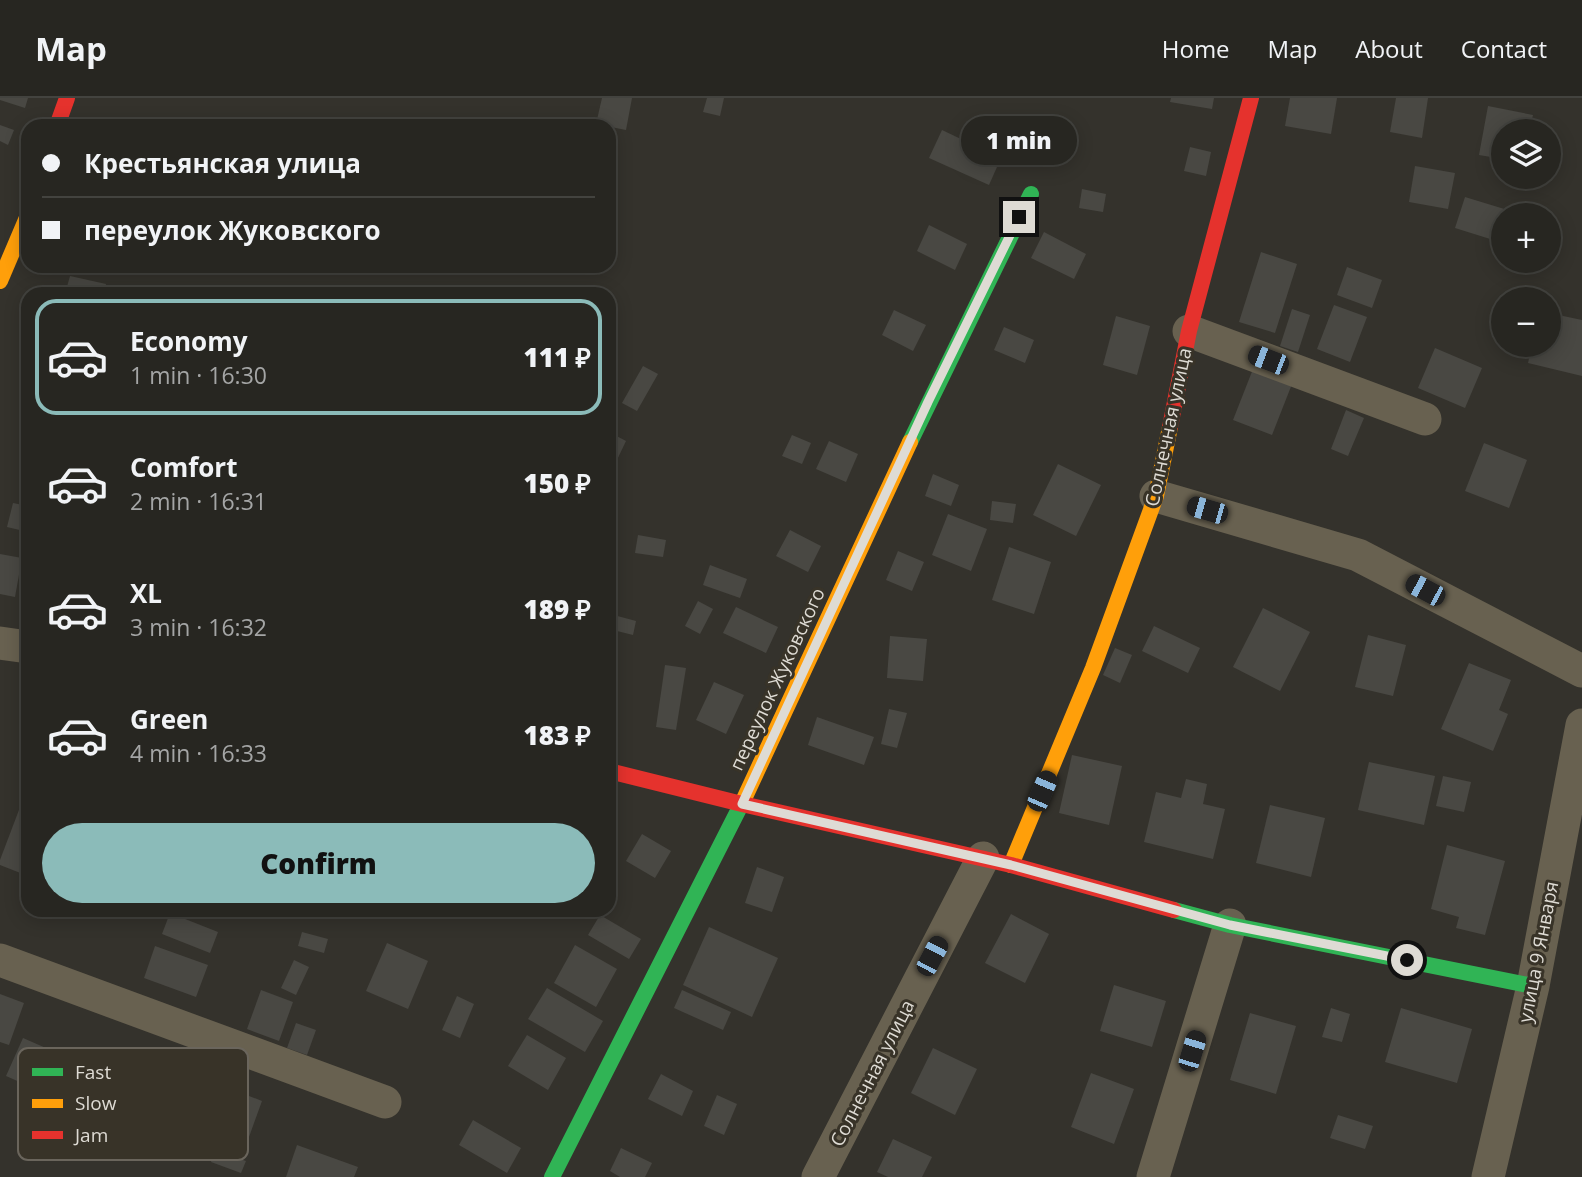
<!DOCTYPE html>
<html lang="en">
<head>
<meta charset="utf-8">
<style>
  :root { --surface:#272621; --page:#33322e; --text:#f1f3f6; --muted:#a4a5a5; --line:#43433f; --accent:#8bbbb9 }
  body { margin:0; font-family:"Open Sans",sans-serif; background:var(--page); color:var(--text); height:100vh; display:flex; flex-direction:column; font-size:26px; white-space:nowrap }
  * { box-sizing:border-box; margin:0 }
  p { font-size:23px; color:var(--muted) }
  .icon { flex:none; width:38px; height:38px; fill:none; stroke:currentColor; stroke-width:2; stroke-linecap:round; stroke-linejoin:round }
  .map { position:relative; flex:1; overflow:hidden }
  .details { position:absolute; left:21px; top:189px; width:595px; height:630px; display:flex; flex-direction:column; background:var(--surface); border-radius:21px; box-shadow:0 4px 18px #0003,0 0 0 2px var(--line) }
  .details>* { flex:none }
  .top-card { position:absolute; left:21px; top:21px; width:595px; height:154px; border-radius:21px; box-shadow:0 4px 18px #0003,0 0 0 2px var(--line); display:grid; align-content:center; height:154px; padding:0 21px; background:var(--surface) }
  .buttons { position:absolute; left:1491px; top:21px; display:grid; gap:14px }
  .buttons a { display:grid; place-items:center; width:70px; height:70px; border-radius:50%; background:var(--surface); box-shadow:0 4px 18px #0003,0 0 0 2px var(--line); font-size:35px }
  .end { position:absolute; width:32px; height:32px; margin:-16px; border:9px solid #dedbd4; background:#111; box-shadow:0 0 0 4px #111 }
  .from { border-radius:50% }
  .bubble { position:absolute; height:49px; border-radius:24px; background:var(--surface); box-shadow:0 4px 18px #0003,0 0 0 2px var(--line); font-size:23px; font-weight:800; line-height:49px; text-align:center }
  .car { position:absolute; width:21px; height:42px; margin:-21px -10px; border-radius:9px; box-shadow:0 0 5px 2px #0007; background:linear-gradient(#222 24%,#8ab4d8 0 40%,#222 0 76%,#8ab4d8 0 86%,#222 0) }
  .top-card b { display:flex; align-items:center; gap:24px; height:66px; font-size:26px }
  .top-card b+b { border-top:2px solid var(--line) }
  .top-card i { width:18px; height:18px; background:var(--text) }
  ul { padding:12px 0 0; list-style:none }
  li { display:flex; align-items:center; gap:21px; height:116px; margin:0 14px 10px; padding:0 7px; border:4px solid transparent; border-radius:21px }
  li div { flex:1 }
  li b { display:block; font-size:26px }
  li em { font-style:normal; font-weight:800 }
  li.selected { border-color:var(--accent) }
  li>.icon { width:63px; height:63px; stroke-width:1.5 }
  .button { display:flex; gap:14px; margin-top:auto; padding:14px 21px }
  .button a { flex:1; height:80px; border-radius:42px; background:var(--accent); color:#111; font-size:28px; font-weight:800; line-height:80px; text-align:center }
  header { display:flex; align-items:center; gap:42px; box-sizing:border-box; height:98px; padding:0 35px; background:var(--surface); border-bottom:2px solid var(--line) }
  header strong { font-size:33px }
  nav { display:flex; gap:38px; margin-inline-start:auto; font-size:24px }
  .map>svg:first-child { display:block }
</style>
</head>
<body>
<header>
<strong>Map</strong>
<nav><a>Home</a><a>Map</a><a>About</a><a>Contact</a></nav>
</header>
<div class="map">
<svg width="1582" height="1079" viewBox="0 0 1582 1079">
  <rect width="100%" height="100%" fill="#34322c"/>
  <g fill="#494843">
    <polygon points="0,0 28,0 25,10 0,2"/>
    <polygon points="602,0 632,0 626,32 596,26"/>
    <polygon points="707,0 724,0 720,18 703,14"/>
    <polygon points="1171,0 1214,0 1212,11 1170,4"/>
    <polygon points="1290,0 1337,0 1331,36 1285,28"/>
    <polygon points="1396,0 1428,0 1422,40 1390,34"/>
    <polygon points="1488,8 1533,17 1529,33 1503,33 1503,61 1479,57"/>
    <polygon points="0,27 14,32 8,47 0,43"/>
    <polygon points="942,32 1001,60 989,87 929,60"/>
    <polygon points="1190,49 1211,54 1206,78 1184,73"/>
    <polygon points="1415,68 1455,75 1448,111 1409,104"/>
    <polygon points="1082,91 1106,96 1103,114 1079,110"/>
    <polygon points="1465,99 1524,117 1503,117 1503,145 1455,130"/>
    <polygon points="929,127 967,146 955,172 917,153"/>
    <polygon points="1044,134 1086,156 1074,181 1031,160"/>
    <polygon points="1261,154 1297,166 1275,235 1239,224"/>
    <polygon points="1347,169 1382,182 1372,210 1337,197"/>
    <polygon points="70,178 106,186 104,196 65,196"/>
    <polygon points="1334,207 1367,219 1350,264 1317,251"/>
    <polygon points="1292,211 1310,217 1298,254 1280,248"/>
    <polygon points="894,212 926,227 913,253 882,237"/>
    <polygon points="1549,215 1582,222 1582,278 1528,265 1532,247 1549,247"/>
    <polygon points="1116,218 1150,228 1137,277 1103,267"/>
    <polygon points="1004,229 1034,242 1025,265 994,252"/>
    <polygon points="1435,250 1482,270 1465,310 1418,290"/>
    <polygon points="643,268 658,276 637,313 622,305"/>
    <polygon points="1253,271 1292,286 1272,337 1233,322"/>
    <polygon points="1346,312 1364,320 1348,358 1331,351"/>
    <polygon points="609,334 626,343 616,364 609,361"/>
    <polygon points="792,337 811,345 802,366 782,358"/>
    <polygon points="829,343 858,356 846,384 816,371"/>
    <polygon points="1484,345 1527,362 1509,410 1465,393"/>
    <polygon points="1058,366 1101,387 1076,438 1033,417"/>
    <polygon points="933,376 959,387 951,408 925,398"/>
    <polygon points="992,403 1016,406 1013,425 990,422"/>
    <polygon points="13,405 28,408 28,434 7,429"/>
    <polygon points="948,416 987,431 971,473 932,457"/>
    <polygon points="790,432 821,448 808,474 776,458"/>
    <polygon points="638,437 666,442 663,459 635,455"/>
    <polygon points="1009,449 1051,464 1034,516 992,502"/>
    <polygon points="898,453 924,464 912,493 886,482"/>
    <polygon points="0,456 22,460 15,499 0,496"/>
    <polygon points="710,467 747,481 740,500 703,487"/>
    <polygon points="698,503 713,511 700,536 685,528"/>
    <polygon points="736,509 778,529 766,555 723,535"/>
    <polygon points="1263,510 1310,534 1280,593 1233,569"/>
    <polygon points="610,516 636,523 633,537 609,531"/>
    <polygon points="1154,528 1200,550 1188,575 1142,553"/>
    <polygon points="1368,537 1406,547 1393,598 1355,589"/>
    <polygon points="890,538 927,541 923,583 887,580"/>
    <polygon points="1115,550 1132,557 1120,585 1103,577"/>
    <polygon points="1469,565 1511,582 1499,612 1508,616 1493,653 1441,631"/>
    <polygon points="665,567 686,570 676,632 656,629"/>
    <polygon points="714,584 744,597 726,636 696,622"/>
    <polygon points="889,611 907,615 897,650 881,646"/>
    <polygon points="817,619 874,639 864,667 808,647"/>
    <polygon points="1072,657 1122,668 1109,727 1059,715"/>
    <polygon points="1369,664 1435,678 1424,727 1358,712"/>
    <polygon points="1443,678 1471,684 1464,714 1436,708"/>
    <polygon points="1186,681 1207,686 1203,706 1225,711 1213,761 1144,744 1156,694 1181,700"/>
    <polygon points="22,704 28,706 28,778 0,767 0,762"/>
    <polygon points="1270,707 1325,720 1311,779 1256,765"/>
    <polygon points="642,736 671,753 655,780 626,763"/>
    <polygon points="1447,747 1505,763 1485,837 1456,830 1459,819 1431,811"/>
    <polygon points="757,769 784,779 772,814 745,805"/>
    <polygon points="170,815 218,834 210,855 162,836"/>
    <polygon points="1011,816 1049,836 1025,885 985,865"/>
    <polygon points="600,817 641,841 629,861 588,837"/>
    <polygon points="709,829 778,860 752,919 683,887"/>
    <polygon points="302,834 328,841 324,855 298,848"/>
    <polygon points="387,845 428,863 408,911 366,893"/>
    <polygon points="575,847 617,871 596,909 554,885"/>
    <polygon points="155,848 208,867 196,899 144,880"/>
    <polygon points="294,862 309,869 296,897 281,890"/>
    <polygon points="1114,887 1166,903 1152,949 1100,933"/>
    <polygon points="547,890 603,923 585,954 528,921"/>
    <polygon points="261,892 293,904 279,943 247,931"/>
    <polygon points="682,892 731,914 723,932 674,910"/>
    <polygon points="0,896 24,905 9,947 0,944"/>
    <polygon points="457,898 474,906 460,940 442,932"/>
    <polygon points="1331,910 1350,916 1342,944 1322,939"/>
    <polygon points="1401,910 1472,931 1457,985 1385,964"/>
    <polygon points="1250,915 1296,928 1276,996 1230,982"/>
    <polygon points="296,925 316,932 307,957 287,950"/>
    <polygon points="527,937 566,960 548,992 508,968"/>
    <polygon points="23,940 55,954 38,992 6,978"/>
    <polygon points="933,950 977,971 955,1017 911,995"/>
    <polygon points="1091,975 1134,991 1114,1046 1071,1029"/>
    <polygon points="661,976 693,993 682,1018 648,1001"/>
    <polygon points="234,992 262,1003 245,1050 215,1039"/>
    <polygon points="717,997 737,1006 724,1037 704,1028"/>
    <polygon points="1338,1017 1373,1028 1365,1051 1330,1040"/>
    <polygon points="473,1022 521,1050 507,1075 459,1047"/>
    <polygon points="893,1041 932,1059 922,1079 888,1079 877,1074"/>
    <polygon points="297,1047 358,1069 354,1079 286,1079"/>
    <polygon points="621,1050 652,1065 645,1079 620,1079 610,1073"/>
    <polygon points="214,1052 246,1063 241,1075 211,1064"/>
  </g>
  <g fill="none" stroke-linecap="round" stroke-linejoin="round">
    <g stroke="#686150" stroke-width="33">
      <polyline points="1189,233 1425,321"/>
      <polyline points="1156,398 1358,457 1582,573"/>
      <polyline points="0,545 28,549"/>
      <polyline points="0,862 385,1004"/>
      <polyline points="818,1079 983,760"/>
      <polyline points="1153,1079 1230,827"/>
      <polyline points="1488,1079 1533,888 1582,627"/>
    </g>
    <g stroke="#30b455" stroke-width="16">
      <polyline points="910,344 1031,96"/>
      <polyline points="1174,812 1230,827 1533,888"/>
      <polyline points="552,1079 744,701"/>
    </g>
    <g stroke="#ff9f0a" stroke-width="16">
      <polyline points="0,183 28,117"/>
      <polyline points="744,701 910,344"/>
      <polyline points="1011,767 1093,570 1156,398 1170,329"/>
    </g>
    <g stroke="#e5322d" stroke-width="16">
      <polyline points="57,28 67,0"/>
      <polyline points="1170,329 1189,233 1251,0"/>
      <polyline points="609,673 742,706 1011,767 1174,812"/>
    </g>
  </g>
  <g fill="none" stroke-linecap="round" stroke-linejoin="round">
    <polyline stroke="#dedbd4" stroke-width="9" points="1019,119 928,304 742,706 1011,767 1230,827 1407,862"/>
  </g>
  <g text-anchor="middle" stroke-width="6" stroke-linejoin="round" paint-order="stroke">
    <g font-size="19" fill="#dedbd4" stroke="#383328">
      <text transform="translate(1168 329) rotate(-78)" y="7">Солнечная улица</text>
      <text transform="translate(777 581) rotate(-65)" y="7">переулок Жуковского</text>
      <text transform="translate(1538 854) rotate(-79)" y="7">улица 9 Января</text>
      <text transform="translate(872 975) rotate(-63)" y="7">Солнечная улица</text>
    </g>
  </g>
  <rect x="18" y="950" width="230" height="112" rx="10" fill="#383328" stroke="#6a655c" stroke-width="2"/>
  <rect x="32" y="970" width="31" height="8" fill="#30b455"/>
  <rect x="32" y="1001" width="31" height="9" fill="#ff9f0a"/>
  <rect x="32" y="1033" width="31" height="8" fill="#e5322d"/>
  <g font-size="19" fill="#dedbd4">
    <text x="75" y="981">Fast</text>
    <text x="75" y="1012">Slow</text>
    <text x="75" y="1044">Jam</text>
  </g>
</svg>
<div class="buttons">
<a><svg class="icon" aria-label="layers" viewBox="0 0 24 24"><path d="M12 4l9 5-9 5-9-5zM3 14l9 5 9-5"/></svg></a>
<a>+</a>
<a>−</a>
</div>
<i class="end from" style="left:1407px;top:862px"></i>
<i class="end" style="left:1019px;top:119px"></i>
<div class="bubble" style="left:961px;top:18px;width:116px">1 min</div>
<i class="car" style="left:1268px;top:262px;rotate:291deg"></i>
<i class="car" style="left:1207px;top:412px;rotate:286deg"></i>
<i class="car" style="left:1425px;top:492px;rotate:298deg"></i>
<i class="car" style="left:1042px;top:693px;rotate:23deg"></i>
<i class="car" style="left:932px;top:858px;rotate:28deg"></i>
<i class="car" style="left:1192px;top:953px;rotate:17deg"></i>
<div class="top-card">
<b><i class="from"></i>Крестьянская улица</b>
<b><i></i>переулок Жуковского</b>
</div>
<section class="details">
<ul>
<li class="selected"><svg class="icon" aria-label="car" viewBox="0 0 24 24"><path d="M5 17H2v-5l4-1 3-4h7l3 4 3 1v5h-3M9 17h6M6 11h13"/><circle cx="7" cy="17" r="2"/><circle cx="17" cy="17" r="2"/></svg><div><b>Economy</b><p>1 min · 16:30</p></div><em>111 ₽</em></li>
<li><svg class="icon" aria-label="car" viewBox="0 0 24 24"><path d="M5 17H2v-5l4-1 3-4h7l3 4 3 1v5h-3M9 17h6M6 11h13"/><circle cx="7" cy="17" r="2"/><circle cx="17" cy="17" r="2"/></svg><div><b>Comfort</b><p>2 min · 16:31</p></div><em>150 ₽</em></li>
<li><svg class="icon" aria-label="car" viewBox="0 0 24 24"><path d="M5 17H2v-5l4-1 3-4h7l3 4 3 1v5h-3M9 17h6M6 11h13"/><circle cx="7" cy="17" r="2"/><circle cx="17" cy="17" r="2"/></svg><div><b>XL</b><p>3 min · 16:32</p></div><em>189 ₽</em></li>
<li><svg class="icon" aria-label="car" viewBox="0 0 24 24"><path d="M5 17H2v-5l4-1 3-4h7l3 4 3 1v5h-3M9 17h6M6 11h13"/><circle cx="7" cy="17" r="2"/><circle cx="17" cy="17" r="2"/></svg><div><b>Green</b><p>4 min · 16:33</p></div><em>183 ₽</em></li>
</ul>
<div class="button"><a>Confirm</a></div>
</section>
</div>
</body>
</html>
